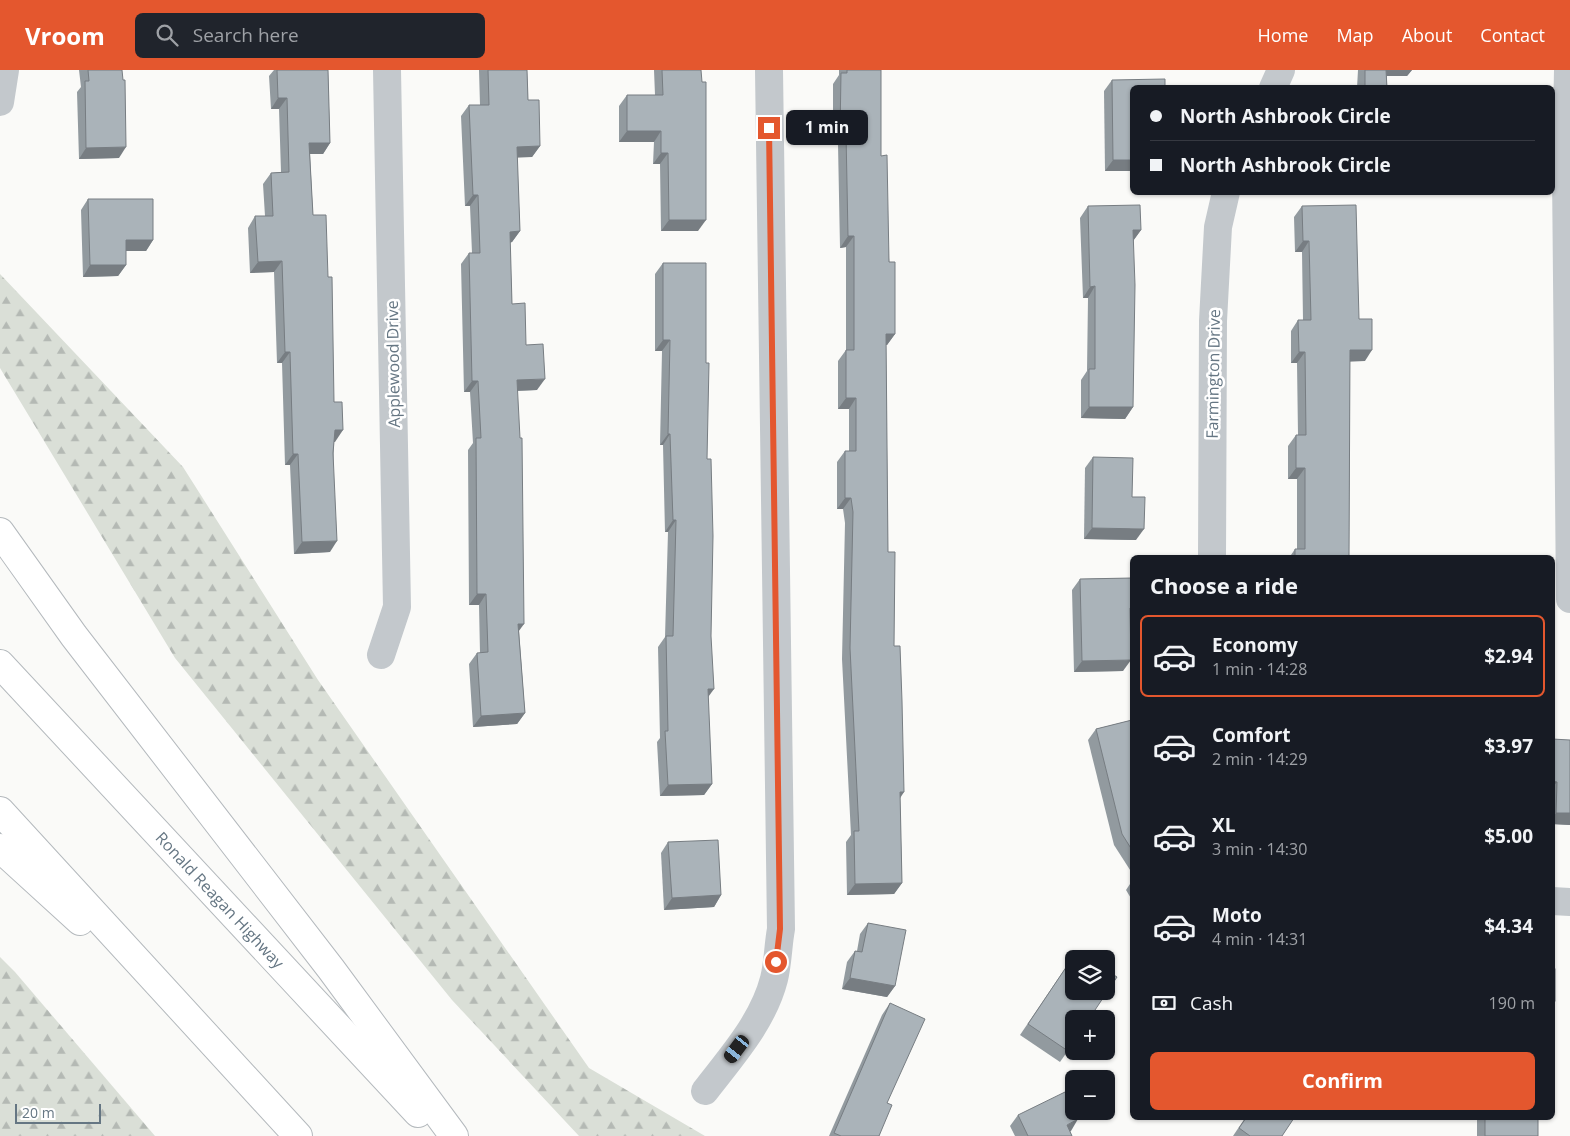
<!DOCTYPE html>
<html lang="en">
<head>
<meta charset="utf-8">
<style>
  :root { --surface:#171b24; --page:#20242c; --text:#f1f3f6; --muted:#9ea1a6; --line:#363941; --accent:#e4572e }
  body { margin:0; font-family:"Open Sans",sans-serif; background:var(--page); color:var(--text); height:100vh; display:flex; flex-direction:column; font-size:19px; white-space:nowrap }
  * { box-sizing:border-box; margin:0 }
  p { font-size:16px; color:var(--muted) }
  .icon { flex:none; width:28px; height:28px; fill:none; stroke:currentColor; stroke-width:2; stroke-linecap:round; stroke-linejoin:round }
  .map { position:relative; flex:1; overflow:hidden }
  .panel { position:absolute; left:1130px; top:485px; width:425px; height:565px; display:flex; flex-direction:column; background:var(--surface); border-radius:8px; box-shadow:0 1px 4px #0004 }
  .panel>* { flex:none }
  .hud { position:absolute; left:1130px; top:15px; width:425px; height:110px; border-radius:8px; box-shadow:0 1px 4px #0004; display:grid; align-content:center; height:110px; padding:0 20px; background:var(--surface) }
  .controls { position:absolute; left:1065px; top:880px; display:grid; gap:10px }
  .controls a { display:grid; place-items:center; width:50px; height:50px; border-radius:8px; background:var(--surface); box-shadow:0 1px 4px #0004; font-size:25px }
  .scale { position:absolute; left:15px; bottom:12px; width:86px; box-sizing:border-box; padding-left:5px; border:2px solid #657683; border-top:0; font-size:14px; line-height:18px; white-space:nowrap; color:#657683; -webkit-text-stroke:4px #fff; paint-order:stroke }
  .end { position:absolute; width:22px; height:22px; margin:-11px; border:6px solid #e4572e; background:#fff; box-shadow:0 0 0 2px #fff }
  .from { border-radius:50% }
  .bubble { position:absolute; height:35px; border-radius:8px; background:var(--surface); box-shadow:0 1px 4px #0004; font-size:16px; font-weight:700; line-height:35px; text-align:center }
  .car { position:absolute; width:15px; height:30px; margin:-15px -8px; border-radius:6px; box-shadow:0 0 4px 1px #0007; background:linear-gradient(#222 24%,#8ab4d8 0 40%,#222 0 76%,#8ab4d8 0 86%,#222 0) }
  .hud b { display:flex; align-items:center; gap:18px; height:48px; font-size:19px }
  .hud b+b { border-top:1px solid var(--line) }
  .hud i { width:12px; height:12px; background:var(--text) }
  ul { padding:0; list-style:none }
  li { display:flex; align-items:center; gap:15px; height:82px; margin:0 10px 8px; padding:0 10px; border:2px solid transparent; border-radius:8px }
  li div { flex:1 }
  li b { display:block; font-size:19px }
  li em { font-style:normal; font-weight:700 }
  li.active { border-color:var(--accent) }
  li>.icon { width:45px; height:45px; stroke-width:1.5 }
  h2 { padding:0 20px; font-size:22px; line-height:60px }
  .pay { display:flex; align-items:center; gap:12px; height:55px; padding:0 20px; font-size:19px }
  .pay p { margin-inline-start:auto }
  .cta { display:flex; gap:10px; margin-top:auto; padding:10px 20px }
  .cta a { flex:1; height:58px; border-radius:8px; background:var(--accent); color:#fff; font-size:20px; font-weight:700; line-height:58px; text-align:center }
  header { display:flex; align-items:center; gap:30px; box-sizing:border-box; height:70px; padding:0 25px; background:var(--accent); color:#fff }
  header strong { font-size:24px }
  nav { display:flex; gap:28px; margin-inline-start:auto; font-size:18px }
  .search { width:350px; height:45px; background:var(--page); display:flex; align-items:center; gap:12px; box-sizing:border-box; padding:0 18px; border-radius:8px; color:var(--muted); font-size:19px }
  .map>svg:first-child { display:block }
</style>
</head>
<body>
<header>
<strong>Vroom</strong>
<div class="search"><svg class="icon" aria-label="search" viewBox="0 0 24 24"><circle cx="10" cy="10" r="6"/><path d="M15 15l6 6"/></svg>Search here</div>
<nav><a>Home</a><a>Map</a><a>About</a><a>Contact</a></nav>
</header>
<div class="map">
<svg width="1570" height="1066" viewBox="0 0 1570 1066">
  <defs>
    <pattern id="forest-firs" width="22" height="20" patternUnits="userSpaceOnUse" patternTransform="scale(1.25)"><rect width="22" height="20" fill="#dadfd7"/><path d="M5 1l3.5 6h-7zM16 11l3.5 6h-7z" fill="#b4b9b4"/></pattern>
  </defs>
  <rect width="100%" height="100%" fill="#fafaf8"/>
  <g fill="url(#forest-firs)">
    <polygon points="0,204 183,397 318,610 589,998 705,1066 579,1066 452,930 175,588 0,298"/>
    <polygon points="0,887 15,902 155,1066 0,1066"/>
  </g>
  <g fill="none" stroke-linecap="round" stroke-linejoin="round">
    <defs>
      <g id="highway">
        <polyline points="0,462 74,566 331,899 454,1066"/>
        <polyline points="0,594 418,1043"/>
        <polyline points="0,741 298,1066"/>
        <polyline points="0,778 80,851"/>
      </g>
    </defs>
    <use href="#highway" stroke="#b4b9bd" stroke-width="30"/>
    <g stroke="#c3c8cc" stroke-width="28">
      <polyline points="1568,0 1566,102 1570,529"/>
      <polyline points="1273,18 1281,0"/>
      <polyline points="0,32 5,0"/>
      <polyline points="1212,488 1213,251 1218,157 1226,122"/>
      <polyline points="381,585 397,537 387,0"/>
      <polyline points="1552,831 1570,832"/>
      <path d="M705,1021C731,987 763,952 774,909C778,893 778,875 781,859L769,0"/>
    </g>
    <use href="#highway" stroke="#fff" stroke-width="28"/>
  </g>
  <g fill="#929a9f">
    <polygon points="79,0 122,0 119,88 79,89 77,22 81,17"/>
    <polygon points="274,0 328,0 330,73 323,84 310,84 313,145 334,332 335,372 334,372 330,482 294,484 290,395 285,395 282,293 277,293 274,202 250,203 248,158 255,146 265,146 263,114 271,103 281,102 279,39 271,39 269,6"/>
    <polygon points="479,0 527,0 528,30 540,76 532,87 517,87 520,161 512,172 510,173 512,234 526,275 537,320 517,321 519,561 525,643 517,654 473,657 469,594 477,583 480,583 479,535 469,535 468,380 473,373 470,322 464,322 461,194 469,183 472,183 470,136 465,136 461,46 469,35 480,35"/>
    <polygon points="654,0 701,0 698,161 661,161 660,94 653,94 654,72 619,72 619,36 627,25 655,25"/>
    <polygon points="839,0 881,0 881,86 895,264 887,275 886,275 888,482 894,576 900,729 902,813 894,824 847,825 846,772 851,765 842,589 845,453 843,439 837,439 837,392 845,381 849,381 849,339 838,339 838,291 846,280 846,177 840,178 838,74 833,74 833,14 839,5"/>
    <polygon points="1358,0 1412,0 1407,6 1387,6 1387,18 1357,18"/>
    <polygon points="1112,10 1132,18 1132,101 1105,101 1104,21"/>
    <polygon points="88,129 153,170 146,181 126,181 126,195 118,206 83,207 81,140"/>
    <polygon points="1088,136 1141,160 1133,171 1133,337 1125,349 1081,348 1081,310 1087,301 1088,228 1083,228 1080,148"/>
    <polygon points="1302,136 1359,249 1365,291 1350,291 1349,488 1289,488 1295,479 1297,479 1297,409 1288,409 1288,376 1296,365 1298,365 1297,293 1291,293 1291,261 1298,250 1303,250 1302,182 1295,182 1294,147"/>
    <polygon points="663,193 707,389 708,628 712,714 704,725 660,726 657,672 660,668 658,577 665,567 668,462 665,462 663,375 660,375 662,281 655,281 655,204"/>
    <polygon points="1093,387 1136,470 1084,469 1085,398"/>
    <polygon points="1132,508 1132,547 1130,549 1123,601 1074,602 1072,520 1080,509"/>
    <polygon points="1132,650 1132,803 1114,775 1088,670 1096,659"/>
    <polygon points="1552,669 1570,755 1552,754"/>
    <polygon points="668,772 721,825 714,837 664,840 661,783"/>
    <polygon points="1132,811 1132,830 1126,820"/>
    <polygon points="868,853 895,916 887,927 842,919 847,892 855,881 857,881 860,864"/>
    <polygon points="1077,881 1074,972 1060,992 1020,965"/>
    <polygon points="890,933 887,1033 879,1066 829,1066 882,945"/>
    <polygon points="1018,1045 1071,1061 1070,1061 1072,1066 1015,1066 1010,1056"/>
    <polygon points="1245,1048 1282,1066 1233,1066"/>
    <rect x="1477" y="1048" width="61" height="18"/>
  </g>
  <g fill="#777d82">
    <polygon points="1382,0 1412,0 1407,6 1378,6"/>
    <polygon points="278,28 287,28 279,39 271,39"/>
    <polygon points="627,61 661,61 654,72 619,72"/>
    <polygon points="840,63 846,63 838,74 833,74"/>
    <polygon points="309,73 330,73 323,84 301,84"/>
    <polygon points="540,76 532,87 509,88 517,77"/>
    <polygon points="126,77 119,88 79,89 86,78"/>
    <polygon points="661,83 668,83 660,94 653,94"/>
    <polygon points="1113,90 1132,90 1132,101 1105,101"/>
    <polygon points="473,125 478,125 470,136 465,136"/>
    <polygon points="669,150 706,150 698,161 661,161"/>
    <polygon points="1133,160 1141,160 1133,171"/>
    <polygon points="520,161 512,172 502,173 510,162"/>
    <polygon points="848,166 854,166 846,177 840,178"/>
    <polygon points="126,170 153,170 146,181 118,181"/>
    <polygon points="1303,171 1309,171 1302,182 1295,182"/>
    <polygon points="282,191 274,202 250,203 258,192"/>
    <polygon points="90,195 126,195 118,206 83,207"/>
    <polygon points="1095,216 1088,228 1083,228 1090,217"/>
    <polygon points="886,264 895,264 887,275 878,275"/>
    <polygon points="663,270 670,270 662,281 655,281"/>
    <polygon points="1350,280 1372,280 1365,291 1342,292"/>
    <polygon points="285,282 290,282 282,293 277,293"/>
    <polygon points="1299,282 1305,282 1297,293 1291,293"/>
    <polygon points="545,309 537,320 509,321 517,310"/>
    <polygon points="472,311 478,311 470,322 464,322"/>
    <polygon points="846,328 856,328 849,339 838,339"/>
    <polygon points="1089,337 1133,337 1125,349 1081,348"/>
    <polygon points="335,360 343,360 335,372 327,371"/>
    <polygon points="668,364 670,364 663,375 660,375"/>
    <polygon points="293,384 298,384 290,395 285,395"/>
    <polygon points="1296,398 1305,398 1297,409 1288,409"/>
    <polygon points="845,428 851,428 843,439 837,439"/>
    <polygon points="673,450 676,450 668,462 665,462"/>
    <polygon points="1092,458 1144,459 1136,470 1084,469"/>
    <polygon points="337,471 330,482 294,484 302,472"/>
    <polygon points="477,524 486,524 479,535 469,535"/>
    <polygon points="1130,538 1132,538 1132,547 1131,549 1122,549"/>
    <polygon points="518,554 524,554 516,565"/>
    <polygon points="1131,590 1123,601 1074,602 1082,591"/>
    <polygon points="708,619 714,619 706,630"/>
    <polygon points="525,643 517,654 473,657 481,646"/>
    <polygon points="1552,711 1557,712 1552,718"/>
    <polygon points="712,714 704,725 660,726 668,715"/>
    <polygon points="900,722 904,722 897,733"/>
    <polygon points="1556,743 1570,743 1570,755 1552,754 1552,747"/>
    <polygon points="902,813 894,824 847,825 855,814"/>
    <polygon points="721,825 714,837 664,840 672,828"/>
    <polygon points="850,908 895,916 887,927 842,919"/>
    <polygon points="1078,1049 1071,1061 1059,1066 1067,1055"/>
  </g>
  <g fill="#aab3b9" stroke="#777d82">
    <polygon points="88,0 122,0 123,10 125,10 126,77 86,78 85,11 89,11"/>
    <polygon points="277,0 328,0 330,73 309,73 313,145 326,145 328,207 332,207 334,332 342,332 343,360 335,360 333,383 337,471 302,472 298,384 293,384 290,282 285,282 282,191 258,192 255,146 273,146 271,103 289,102 287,28 278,28"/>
    <polygon points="488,0 527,0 528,30 539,30 540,76 517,77 520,161 510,162 512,234 525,233 526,275 543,274 545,309 517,310 520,368 522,368 524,554 518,554 525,643 481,646 477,583 488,582 486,524 477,524 476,368 481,368 478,311 472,311 469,183 480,183 478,125 473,125 469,35 489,35"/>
    <polygon points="662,0 701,0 702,12 706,12 706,150 669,150 668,83 661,83 661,61 627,61 627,25 663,25"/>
    <polygon points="847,0 881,0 881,86 887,85 889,192 895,192 895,264 886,264 888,482 895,482 894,576 900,576 902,631 904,722 900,722 902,813 855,814 854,761 859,761 850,578 853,442 851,428 845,428 845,381 856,381 856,328 846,328 846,280 854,280 854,166 848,166 846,63 840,63 841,3 847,3"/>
    <polygon points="1365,0 1386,0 1387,18 1365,18"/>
    <polygon points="1165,9 1165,18 1132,18 1132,90 1113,90 1112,10"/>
    <polygon points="88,129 153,129 153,170 126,170 126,195 90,195"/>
    <polygon points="1140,135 1141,160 1133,160 1135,215 1133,337 1089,337 1089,299 1095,299 1095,216 1090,217 1088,136"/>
    <polygon points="1356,135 1359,249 1372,249 1372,280 1350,280 1349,488 1295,488 1295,479 1305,479 1305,398 1296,398 1296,365 1306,365 1305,282 1299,282 1298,250 1311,250 1309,171 1303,171 1302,136"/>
    <polygon points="663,193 706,193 706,293 709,293 707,389 711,389 713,466 711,566 714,619 708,619 712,714 668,715 665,661 668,661 666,566 673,566 676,450 673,450 670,364 668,364 670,270 663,270"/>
    <polygon points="1093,387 1133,388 1132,427 1145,427 1144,459 1092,458"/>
    <polygon points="1132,508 1132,538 1130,538 1131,590 1082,591 1080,509"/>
    <polygon points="1132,650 1132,780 1122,764 1096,659"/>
    <polygon points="1552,669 1570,670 1570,743 1556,743 1557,712 1552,711"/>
    <polygon points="718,770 721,825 672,828 668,772"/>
    <polygon points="868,853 906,860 895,916 850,908 855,881 862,882"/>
    <polygon points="1077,881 1089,889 1074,889 1074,921 1106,921 1106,900 1117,907 1089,949 1074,949 1074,972 1068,981 1028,954"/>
    <rect x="1552" y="899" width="3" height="32"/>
    <polygon points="890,933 925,949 887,1033 892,1035 879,1066 841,1066 834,1063"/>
    <polygon points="1065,1022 1078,1049 1067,1055 1072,1066 1028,1066 1018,1045"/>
    <polygon points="1246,1048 1294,1048 1282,1066 1250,1066 1239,1058"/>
    <rect x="1485" y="1048" width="53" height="18"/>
  </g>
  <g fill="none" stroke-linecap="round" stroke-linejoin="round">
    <polyline stroke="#e4572e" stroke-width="6" points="769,58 780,859 776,892"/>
  </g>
  <g text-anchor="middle" stroke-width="5" stroke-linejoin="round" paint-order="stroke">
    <g font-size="16" fill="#657683" stroke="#fff">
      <text transform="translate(393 294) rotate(-91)" y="6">Applewood Drive</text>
      <text transform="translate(1213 304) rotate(-89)" y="6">Farmington Drive</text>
      <text transform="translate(220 830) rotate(47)" y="6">Ronald Reagan Highway</text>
    </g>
  </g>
</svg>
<div class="controls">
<a><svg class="icon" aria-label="layers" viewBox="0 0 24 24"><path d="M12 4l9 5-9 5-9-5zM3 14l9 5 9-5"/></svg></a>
<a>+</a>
<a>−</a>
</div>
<div class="scale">20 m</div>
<i class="end from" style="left:776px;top:892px"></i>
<i class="end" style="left:769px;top:58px"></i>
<div class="bubble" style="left:786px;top:40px;width:82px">1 min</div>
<i class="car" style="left:737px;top:979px;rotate:217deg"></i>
<div class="hud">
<b><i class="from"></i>North Ashbrook Circle</b>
<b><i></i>North Ashbrook Circle</b>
</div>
<section class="panel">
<h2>Choose a ride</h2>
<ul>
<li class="active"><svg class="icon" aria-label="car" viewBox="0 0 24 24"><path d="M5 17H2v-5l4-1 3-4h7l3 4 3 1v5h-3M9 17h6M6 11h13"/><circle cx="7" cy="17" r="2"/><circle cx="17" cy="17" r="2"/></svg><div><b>Economy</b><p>1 min · 14:28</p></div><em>$2.94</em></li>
<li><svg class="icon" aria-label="car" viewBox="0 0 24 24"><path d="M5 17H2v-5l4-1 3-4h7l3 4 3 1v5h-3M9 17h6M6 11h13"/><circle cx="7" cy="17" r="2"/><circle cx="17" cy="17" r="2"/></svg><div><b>Comfort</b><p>2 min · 14:29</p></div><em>$3.97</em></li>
<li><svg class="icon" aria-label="car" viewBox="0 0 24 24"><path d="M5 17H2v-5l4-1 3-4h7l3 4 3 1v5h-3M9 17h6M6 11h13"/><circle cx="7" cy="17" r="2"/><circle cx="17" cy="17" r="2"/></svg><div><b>XL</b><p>3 min · 14:30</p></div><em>$5.00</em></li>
<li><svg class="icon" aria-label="car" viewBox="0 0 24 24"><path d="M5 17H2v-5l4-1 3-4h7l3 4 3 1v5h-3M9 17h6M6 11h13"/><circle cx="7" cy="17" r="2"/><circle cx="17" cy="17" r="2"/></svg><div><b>Moto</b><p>4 min · 14:31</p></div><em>$4.34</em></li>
</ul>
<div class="pay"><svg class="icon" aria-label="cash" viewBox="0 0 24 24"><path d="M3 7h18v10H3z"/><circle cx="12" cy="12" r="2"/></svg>Cash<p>190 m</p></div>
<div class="cta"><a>Confirm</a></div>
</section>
</div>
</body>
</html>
